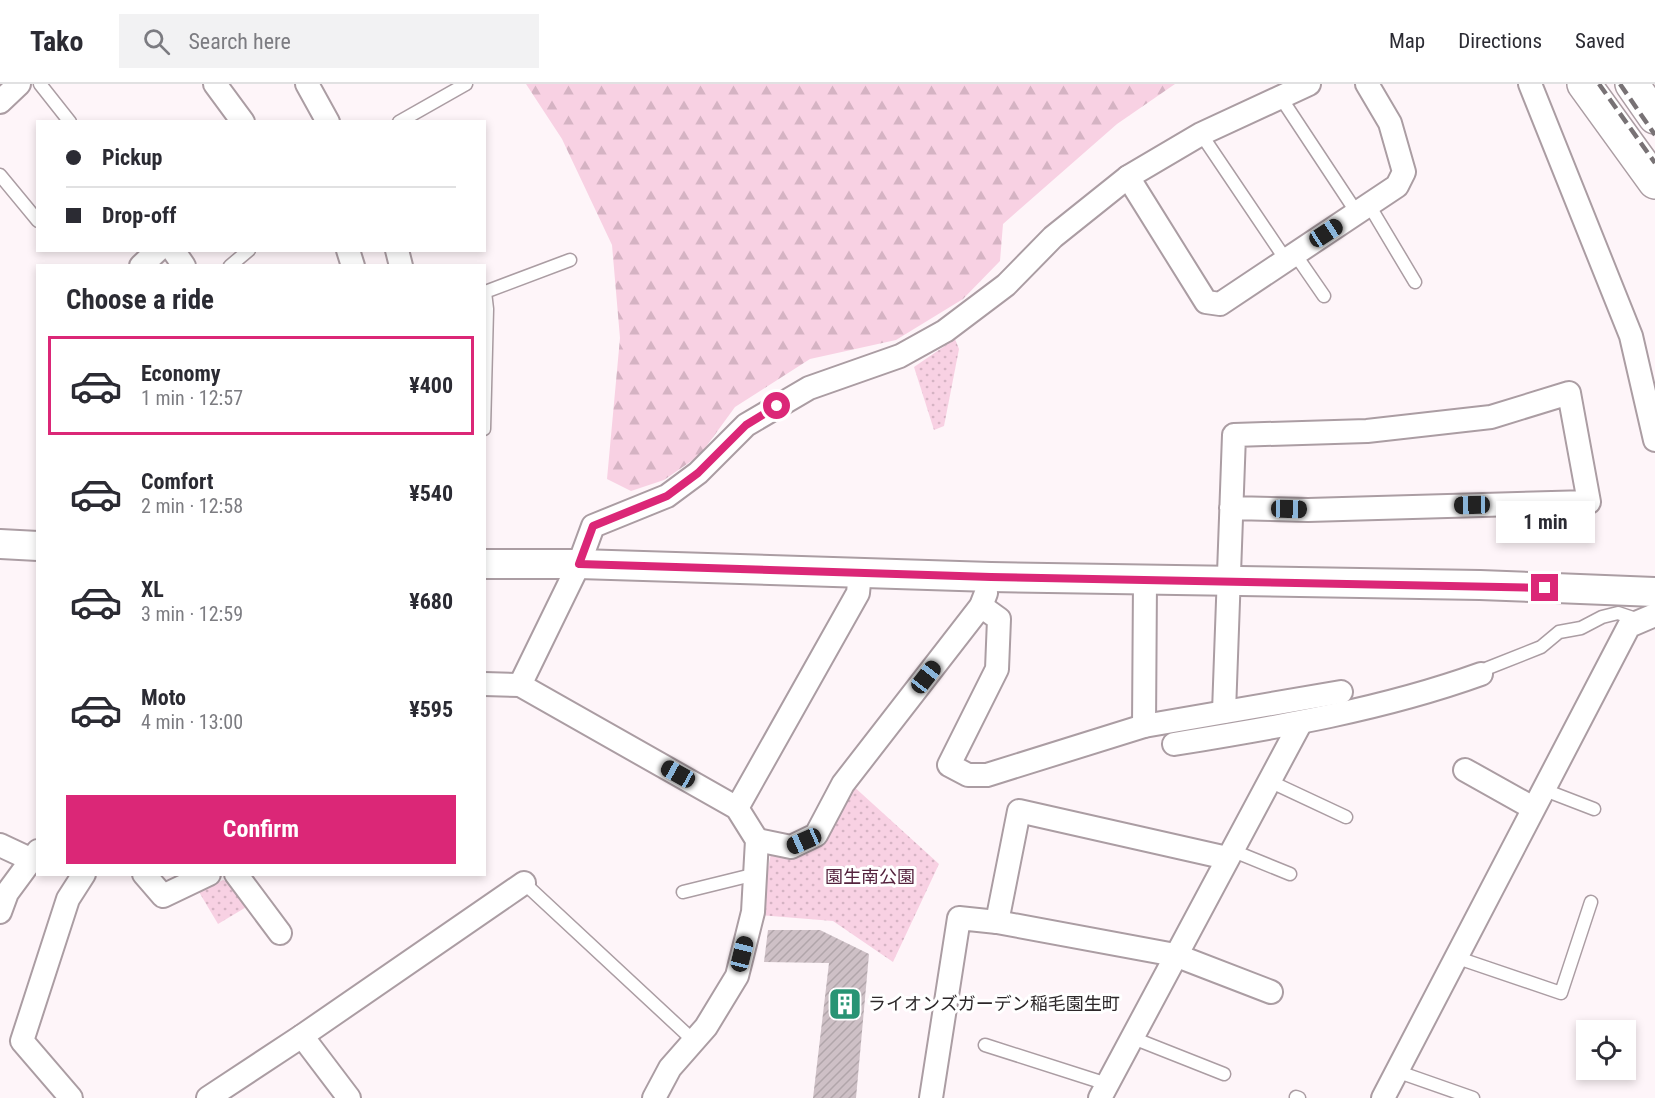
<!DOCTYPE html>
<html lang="en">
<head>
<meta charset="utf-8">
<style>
  :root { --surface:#fff; --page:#f2f2f3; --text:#2b2b33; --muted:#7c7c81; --line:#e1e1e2; --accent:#db2777 }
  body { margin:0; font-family:"Roboto Condensed","Noto Sans JP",sans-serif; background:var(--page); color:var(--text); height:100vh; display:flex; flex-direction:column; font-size:22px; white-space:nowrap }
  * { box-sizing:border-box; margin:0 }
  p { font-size:20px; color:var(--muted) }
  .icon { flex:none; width:33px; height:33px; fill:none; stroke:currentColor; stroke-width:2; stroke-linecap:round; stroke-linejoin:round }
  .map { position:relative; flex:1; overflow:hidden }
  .details { position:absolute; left:36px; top:180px; width:450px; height:612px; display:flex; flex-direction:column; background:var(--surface); border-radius:0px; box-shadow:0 3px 9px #0003 }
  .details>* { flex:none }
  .guide { position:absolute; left:36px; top:36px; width:450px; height:132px; border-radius:0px; box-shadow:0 3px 9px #0003; display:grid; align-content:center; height:132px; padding:0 30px; background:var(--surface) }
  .buttons { position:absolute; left:1576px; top:936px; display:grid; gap:12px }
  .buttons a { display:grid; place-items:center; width:60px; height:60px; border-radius:0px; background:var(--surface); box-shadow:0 3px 9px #0003; font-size:30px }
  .end { position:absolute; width:27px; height:27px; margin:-14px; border:8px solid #db2777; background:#fff; box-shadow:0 0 0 3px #fff }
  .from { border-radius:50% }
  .bubble { position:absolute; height:42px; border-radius:0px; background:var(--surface); box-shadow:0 3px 9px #0003; font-size:20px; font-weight:700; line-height:42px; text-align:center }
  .car { position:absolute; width:18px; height:36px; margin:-18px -9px; border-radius:8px; box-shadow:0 0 4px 2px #0007; background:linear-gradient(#222 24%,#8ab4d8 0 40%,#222 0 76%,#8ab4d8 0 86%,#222 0) }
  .guide b { display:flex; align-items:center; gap:21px; height:57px; font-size:22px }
  .guide b+b { border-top:2px solid var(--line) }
  .guide i { width:15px; height:15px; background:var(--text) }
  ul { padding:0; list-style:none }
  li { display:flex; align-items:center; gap:18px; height:99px; margin:0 12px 9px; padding:0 18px; border:3px solid transparent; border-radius:0px }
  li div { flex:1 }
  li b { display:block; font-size:22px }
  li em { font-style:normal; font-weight:700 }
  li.current { border-color:var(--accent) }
  li>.icon { width:54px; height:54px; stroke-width:1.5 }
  h2 { padding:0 30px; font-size:27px; line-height:72px }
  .button { display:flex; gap:12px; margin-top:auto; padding:12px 30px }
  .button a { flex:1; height:69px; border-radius:0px; background:var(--accent); color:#fff; font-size:24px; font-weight:700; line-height:69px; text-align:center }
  header { display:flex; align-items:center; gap:36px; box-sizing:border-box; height:84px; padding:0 30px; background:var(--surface); border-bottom:2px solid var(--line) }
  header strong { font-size:28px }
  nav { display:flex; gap:33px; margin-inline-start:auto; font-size:21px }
  .search { width:420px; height:54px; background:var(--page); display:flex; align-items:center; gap:15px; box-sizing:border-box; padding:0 21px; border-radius:0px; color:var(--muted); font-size:22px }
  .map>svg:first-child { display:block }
</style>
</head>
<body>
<header>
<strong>Tako</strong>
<div class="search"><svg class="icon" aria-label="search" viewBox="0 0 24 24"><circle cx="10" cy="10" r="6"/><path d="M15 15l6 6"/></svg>Search here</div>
<nav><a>Map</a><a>Directions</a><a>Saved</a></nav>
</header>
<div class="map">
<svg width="1655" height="1014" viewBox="0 0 1655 1014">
  <defs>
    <pattern id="forest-firs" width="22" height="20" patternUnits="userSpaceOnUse" patternTransform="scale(1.5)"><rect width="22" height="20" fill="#f8d1e3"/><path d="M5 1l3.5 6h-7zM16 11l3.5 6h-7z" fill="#d5b3c3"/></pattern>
    <pattern id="park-dots" width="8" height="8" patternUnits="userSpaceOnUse" patternTransform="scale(1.5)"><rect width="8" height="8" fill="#f8d1e3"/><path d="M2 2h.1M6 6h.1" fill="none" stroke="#d5b3c3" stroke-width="1.8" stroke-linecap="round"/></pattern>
    <pattern id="building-hatch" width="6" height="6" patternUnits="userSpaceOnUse" patternTransform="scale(1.5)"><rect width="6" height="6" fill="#cec0c6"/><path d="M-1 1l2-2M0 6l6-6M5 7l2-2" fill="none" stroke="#b1a5aa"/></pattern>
  </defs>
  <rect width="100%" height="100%" fill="#fef5f9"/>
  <polygon fill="url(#forest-firs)" points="526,0 1175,0 1117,40 1003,140 1000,177 963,215 896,256 810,275 735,323 700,371 664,396 631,407 607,395 620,254 612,161 562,55"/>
  <g fill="url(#park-dots)">
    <polygon points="955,255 959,265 944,342 934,346 914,283"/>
    <polygon points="851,700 939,780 893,878 833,837 759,831 771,769 801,770"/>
    <polygon points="223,796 235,800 248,822 218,840 199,808"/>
  </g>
  <polygon fill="url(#building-hatch)" points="768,846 820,846 869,870 856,1014 813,1014 829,879 764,878"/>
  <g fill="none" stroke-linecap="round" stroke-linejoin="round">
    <defs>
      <g id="service">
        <polyline points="40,0 70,38"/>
        <polyline points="1281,14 1357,129"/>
        <polyline points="399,38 466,0"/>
        <polyline points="1201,50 1286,176"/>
        <polyline points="0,91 38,137"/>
        <polyline points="1369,121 1415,198"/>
        <polyline points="1295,170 1324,212"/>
        <polyline points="230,182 249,166"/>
        <polyline points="484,345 487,225 485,208 570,176"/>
        <polyline points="1481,590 1488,584 1541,563 1559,548 1581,544 1602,533 1618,529 1639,536"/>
        <polyline points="1269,697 1346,733"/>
        <polyline points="1542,705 1594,725"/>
        <polyline points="1231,766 1290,790"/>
        <polyline points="524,799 694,957"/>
        <polyline points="683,808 756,790"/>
        <polyline points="1455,873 1561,909 1591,818"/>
        <polyline points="1133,954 1224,990"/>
        <polyline points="985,961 1107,1000"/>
        <polyline points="1396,987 1473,1014"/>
        <polyline points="1296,1013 1299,1014"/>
      </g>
      <g id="minor">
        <polyline points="215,0 243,38"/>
        <polyline points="307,0 328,38"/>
        <polyline points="1530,0 1631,252 1655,356"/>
        <polyline points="0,18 19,0"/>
        <polyline points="1128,93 1206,218 1220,220 1397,102 1404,88 1390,39 1367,0"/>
        <polyline points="173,166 184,182"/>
        <polyline points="348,166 353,182"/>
        <polyline points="397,166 401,182"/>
        <polyline points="141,182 158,166"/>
        <polyline points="981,522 999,535 997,585 949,681 968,691 987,691 1144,642 1341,608"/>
        <polyline points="484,600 520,601 737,724 757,756 753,828 737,892 706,943 670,984 654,1014"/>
        <polyline points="520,601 579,480 593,442 667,412 698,389 746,341 809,304 900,272 945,247 1006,201 1053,153 1128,93 1201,50 1309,0"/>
        <polyline points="1224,628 1234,351 1367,347 1491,333 1569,309 1589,418 1308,426 1231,424"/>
        <polyline points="1144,642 1145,497"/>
        <path d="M1174,660C1278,643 1381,626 1481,590"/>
        <polyline points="1465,686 1533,724"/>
        <polyline points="737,724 858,509 860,488"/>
        <polyline points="757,756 791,763 816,751 843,700 981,522 986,509"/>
        <polyline points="0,761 32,776"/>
        <polyline points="144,790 163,812 209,790"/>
        <polyline points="236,790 280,849"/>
        <polyline points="0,828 7,809 38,767"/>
        <polyline points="997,838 1019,727 1227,774"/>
        <polyline points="302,952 349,1014"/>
        <polyline points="71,1014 22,957 68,815 84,790"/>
        <polyline points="208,1014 302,952 524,799"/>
        <polyline points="931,1014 959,834 997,838 1175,871 1271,908"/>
        <polyline points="1100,1014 1300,640"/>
        <polyline points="1383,1014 1629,542 1655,531"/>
      </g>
      <g id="tertiary">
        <polyline points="0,460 38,462"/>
        <polyline points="484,480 579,480 991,493 1480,501 1655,508"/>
      </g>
      <g id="trunk">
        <polyline points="1584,0 1655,98"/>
        <polyline points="1632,0 1655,33"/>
      </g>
    </defs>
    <use href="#service" stroke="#ab9da3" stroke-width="15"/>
    <use href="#minor" stroke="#ab9da3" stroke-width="26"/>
    <use href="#tertiary" stroke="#ab9da3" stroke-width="32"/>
    <use href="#trunk" stroke="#ab9da3" stroke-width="36"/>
    <use href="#service" stroke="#fff" stroke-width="12"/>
    <use href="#minor" stroke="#fff" stroke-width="22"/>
    <use href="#tertiary" stroke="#fff" stroke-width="28"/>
    <use href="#trunk" stroke="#fff" stroke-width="33"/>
    <g stroke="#787275" stroke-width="4.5" stroke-dasharray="12 6" stroke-linecap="butt">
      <polyline points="1599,0 1655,79"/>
      <polyline points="1620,0 1655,51"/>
    </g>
  </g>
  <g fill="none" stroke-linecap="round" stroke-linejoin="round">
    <polyline stroke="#db2777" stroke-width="8" points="777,322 746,341 698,389 667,412 593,442 579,480 991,493 1545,504"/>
  </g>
  <defs>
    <symbol id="building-square" viewBox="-11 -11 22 22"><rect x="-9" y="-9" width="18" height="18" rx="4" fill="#289474" stroke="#fff"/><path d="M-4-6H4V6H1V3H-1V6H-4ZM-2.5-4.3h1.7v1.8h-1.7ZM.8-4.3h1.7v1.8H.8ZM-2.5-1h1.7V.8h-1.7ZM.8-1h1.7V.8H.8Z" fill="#fff"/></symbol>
  </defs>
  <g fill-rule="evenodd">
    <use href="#building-square" x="826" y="901" width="38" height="38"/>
  </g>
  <g text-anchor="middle" stroke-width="6" stroke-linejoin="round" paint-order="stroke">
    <g font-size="18" fill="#55233e" stroke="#fff">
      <text x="870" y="799">園生南公園</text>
    </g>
    <g font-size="18" fill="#2c2729" stroke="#fff" text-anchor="start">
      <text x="868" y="926">ライオンズガーデン稲毛園生町</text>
    </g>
  </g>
</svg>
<div class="buttons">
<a><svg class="icon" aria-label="locate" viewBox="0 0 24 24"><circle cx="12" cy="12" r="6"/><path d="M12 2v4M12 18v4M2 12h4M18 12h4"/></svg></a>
</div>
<i class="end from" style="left:777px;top:322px"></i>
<i class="end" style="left:1545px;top:504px"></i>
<div class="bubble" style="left:1496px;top:417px;width:99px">1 min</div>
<i class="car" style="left:1326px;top:149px;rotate:57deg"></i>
<i class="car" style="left:1472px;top:421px;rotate:269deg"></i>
<i class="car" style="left:1289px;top:425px;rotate:91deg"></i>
<i class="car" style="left:926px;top:593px;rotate:38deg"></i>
<i class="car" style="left:678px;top:690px;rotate:299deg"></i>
<i class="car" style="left:804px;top:757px;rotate:246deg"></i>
<i class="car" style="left:742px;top:870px;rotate:14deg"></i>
<div class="guide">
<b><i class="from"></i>Pickup</b>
<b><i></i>Drop-off</b>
</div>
<section class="details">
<h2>Choose a ride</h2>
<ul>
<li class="current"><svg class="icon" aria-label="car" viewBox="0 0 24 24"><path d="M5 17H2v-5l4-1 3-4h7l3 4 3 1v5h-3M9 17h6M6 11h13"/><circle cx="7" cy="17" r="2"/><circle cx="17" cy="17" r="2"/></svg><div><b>Economy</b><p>1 min · 12:57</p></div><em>¥400</em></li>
<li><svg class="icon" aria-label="car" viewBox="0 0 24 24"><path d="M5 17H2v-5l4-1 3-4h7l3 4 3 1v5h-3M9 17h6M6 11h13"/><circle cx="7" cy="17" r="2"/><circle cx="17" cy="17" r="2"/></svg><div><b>Comfort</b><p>2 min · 12:58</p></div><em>¥540</em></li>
<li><svg class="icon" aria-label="car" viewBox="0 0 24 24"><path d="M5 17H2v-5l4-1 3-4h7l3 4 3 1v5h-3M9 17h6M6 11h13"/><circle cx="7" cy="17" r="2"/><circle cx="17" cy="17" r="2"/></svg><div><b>XL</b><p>3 min · 12:59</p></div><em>¥680</em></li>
<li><svg class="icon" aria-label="car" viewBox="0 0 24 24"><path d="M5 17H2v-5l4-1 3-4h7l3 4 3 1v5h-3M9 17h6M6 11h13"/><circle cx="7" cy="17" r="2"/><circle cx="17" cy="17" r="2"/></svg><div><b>Moto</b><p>4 min · 13:00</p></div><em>¥595</em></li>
</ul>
<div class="button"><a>Confirm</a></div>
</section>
</div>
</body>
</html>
